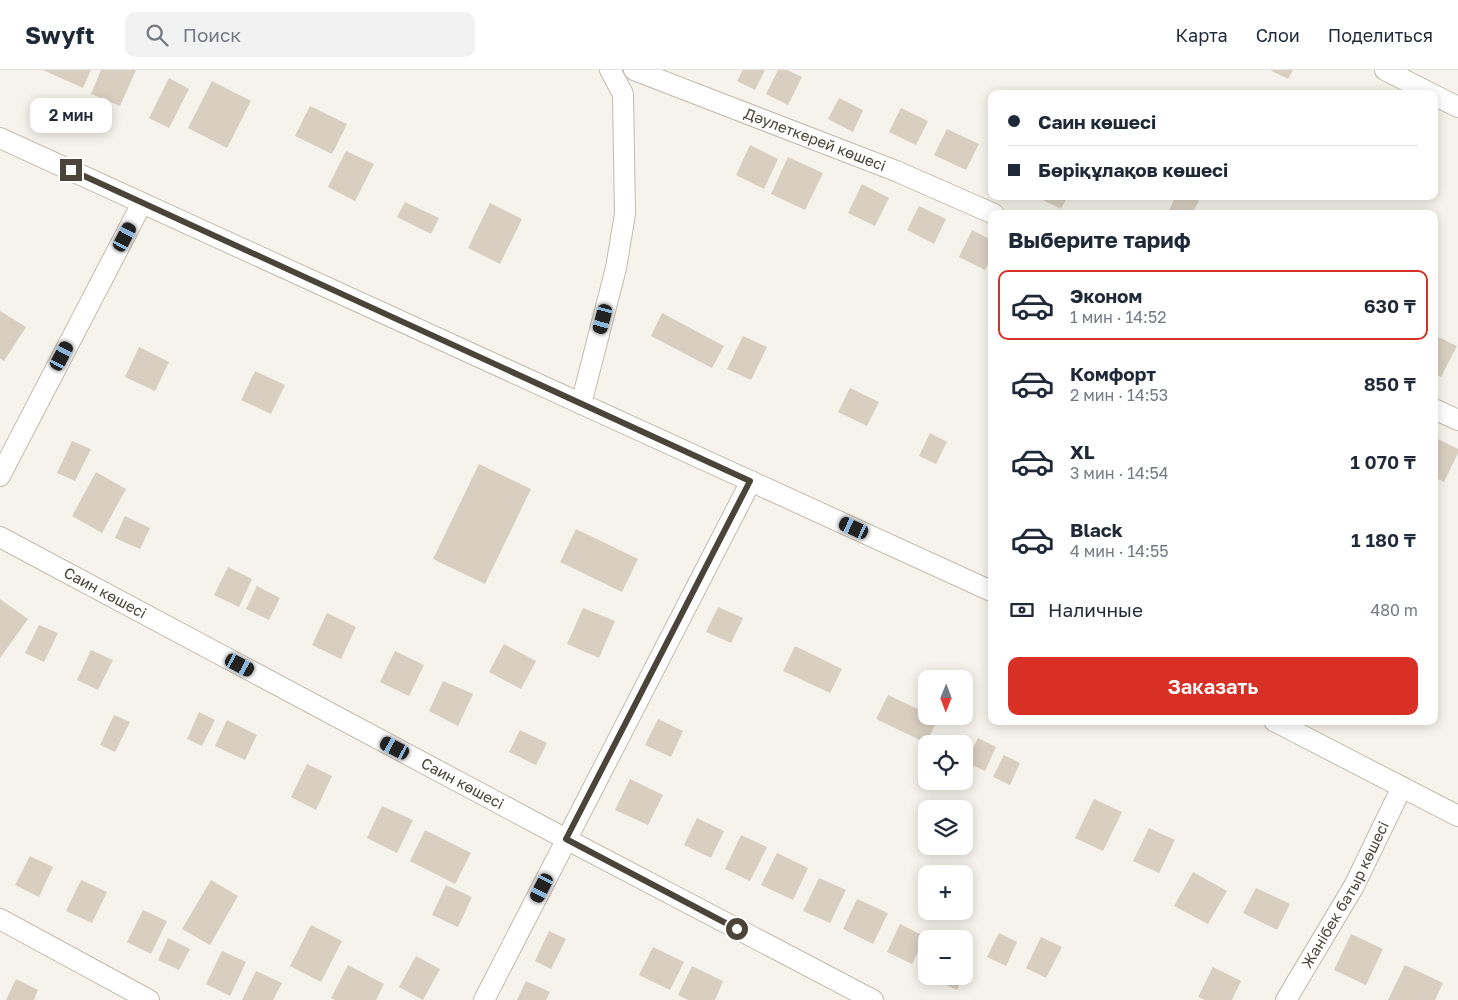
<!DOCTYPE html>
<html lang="ru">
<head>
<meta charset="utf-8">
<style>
  :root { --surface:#fff; --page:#f2f2f3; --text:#1f2937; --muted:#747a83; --line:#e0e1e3; --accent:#d93025 }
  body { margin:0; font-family:"Golos Text",sans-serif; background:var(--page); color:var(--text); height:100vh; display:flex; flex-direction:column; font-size:19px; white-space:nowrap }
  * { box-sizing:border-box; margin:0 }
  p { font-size:16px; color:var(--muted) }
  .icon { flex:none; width:28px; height:28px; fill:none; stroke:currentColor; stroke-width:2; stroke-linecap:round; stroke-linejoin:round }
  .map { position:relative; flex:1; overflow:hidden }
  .side { position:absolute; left:988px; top:140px; width:450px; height:515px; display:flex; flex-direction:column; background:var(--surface); border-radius:10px; box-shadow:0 2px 12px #0003 }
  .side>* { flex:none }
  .guide { position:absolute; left:988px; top:20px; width:450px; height:110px; border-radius:10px; box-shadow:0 2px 12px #0003; display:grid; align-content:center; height:110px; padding:0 20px; background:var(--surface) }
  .needle { width:32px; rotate:181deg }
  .buttons { position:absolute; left:918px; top:600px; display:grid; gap:10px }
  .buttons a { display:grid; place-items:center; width:55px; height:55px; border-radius:10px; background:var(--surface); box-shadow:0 2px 12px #0003; font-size:25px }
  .end { position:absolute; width:22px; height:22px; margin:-11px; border:6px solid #4b4439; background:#fff; box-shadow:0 0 0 2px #fff }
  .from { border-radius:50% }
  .bubble { position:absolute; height:35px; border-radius:10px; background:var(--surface); box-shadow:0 2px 12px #0003; font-size:16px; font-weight:600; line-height:35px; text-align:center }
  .car { position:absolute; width:15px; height:30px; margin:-15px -8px; border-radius:6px; box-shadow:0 0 4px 1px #0007; background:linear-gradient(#222 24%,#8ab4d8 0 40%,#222 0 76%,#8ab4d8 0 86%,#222 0) }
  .guide b { display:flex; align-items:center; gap:18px; height:48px; font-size:19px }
  .guide b+b { border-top:1px solid var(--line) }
  .guide i { width:12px; height:12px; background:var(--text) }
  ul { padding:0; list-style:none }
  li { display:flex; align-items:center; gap:15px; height:70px; margin:0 10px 8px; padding:0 10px; border:2px solid transparent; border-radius:10px }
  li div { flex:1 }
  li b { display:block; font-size:19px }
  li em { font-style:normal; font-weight:600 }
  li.selected { border-color:var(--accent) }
  li>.icon { width:45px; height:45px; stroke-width:1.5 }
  h2 { padding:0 20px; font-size:22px; line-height:60px }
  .pay { display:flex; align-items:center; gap:12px; height:55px; padding:0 20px; font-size:19px }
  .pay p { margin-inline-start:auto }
  .cta { display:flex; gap:10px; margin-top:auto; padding:10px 20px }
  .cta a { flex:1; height:58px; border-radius:10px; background:var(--accent); color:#fff; font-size:20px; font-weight:600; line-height:58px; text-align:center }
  header { display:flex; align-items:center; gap:30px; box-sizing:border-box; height:70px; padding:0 25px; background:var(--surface); border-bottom:1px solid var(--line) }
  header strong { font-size:24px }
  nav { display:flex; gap:28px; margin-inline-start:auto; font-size:18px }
  .search { width:350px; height:45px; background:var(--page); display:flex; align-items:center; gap:12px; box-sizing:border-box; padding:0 18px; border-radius:10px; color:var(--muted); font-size:19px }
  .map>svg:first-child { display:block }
</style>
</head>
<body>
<header>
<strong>Swyft</strong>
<div class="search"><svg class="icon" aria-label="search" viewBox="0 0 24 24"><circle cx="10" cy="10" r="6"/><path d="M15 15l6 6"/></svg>Поиск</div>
<nav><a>Карта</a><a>Слои</a><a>Поделиться</a></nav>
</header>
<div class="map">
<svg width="1458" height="930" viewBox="0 0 1458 930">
  <rect width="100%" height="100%" fill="#f6f3ec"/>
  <g fill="#d8cfc1">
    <polygon points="43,0 91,0 83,18"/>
    <polygon points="101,0 136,0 120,36 91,24"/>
    <polygon points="743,0 765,0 755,20 737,11"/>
    <polygon points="778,0 787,0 802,7 788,35 766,24"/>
    <polygon points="1270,0 1293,0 1288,9"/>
    <polygon points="169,8 189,19 169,58 149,48"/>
    <polygon points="212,11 251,31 227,78 188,58"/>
    <polygon points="839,28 863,40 853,62 828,49"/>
    <polygon points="310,36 347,54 332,84 295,66"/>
    <polygon points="901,38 928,51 916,75 889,62"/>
    <polygon points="947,59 979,74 966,100 934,85"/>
    <polygon points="750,75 778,89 764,119 736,105"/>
    <polygon points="346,81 374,94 355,131 328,117"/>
    <polygon points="788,87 823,103 805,140 771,124"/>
    <polygon points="862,114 889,128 875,156 848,143"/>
    <polygon points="1035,126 1068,126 1061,139"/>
    <polygon points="1176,126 1189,126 1199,131 1192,144 1172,144 1168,142"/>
    <polygon points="405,132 439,148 431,164 397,147"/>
    <polygon points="490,133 522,149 500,194 468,178"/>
    <polygon points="919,136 946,149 934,174 907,160"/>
    <polygon points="972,160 991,170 991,188 985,200 959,187"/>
    <polygon points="0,241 26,257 4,291 0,288"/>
    <polygon points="662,243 724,276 712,298 651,266"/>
    <polygon points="1434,265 1457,276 1441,307 1434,303"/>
    <polygon points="743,266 767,277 751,310 727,299"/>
    <polygon points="139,277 169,292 155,321 125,307"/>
    <polygon points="255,301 285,315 271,344 241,330"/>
    <polygon points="850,318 879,332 867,356 838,342"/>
    <polygon points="930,363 947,372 936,394 919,386"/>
    <polygon points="1434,367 1458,379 1458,383 1444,412 1434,407"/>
    <polygon points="72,371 91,379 75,411 57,403"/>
    <polygon points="479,394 531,419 485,514 433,489"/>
    <polygon points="96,402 126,419 102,463 72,446"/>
    <polygon points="125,446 150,458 140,479 115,468"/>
    <polygon points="576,459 638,489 622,522 560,492"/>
    <polygon points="228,497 252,509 239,537 214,525"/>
    <polygon points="257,516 280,528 269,550 246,539"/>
    <polygon points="0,529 28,549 0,588"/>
    <polygon points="718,537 743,548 731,573 706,562"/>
    <polygon points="583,538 615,551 599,588 567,574"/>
    <polygon points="327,543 356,557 341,589 312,575"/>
    <polygon points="39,555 58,563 44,592 25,583"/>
    <polygon points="504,574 536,591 521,619 489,602"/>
    <polygon points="795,576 842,599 830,623 783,601"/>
    <polygon points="91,580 113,590 98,620 77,610"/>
    <polygon points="395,581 424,595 409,626 380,612"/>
    <polygon points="443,611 473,624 458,656 429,641"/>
    <polygon points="888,625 926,643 926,646 932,646 938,649 926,673 876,649"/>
    <polygon points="199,642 215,650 202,676 187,669"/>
    <polygon points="114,645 130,652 115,682 100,675"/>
    <polygon points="658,649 683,661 671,687 645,675"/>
    <polygon points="227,650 257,665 245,690 215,676"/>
    <polygon points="520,660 547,673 536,695 509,682"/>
    <polygon points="978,668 996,677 985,701 966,692"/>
    <polygon points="1004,685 1020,693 1010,715 993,707"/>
    <polygon points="307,694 332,706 316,740 291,727"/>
    <polygon points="630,709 663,725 648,755 615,740"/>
    <polygon points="1094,729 1122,742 1103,781 1075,768"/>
    <polygon points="382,736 413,750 397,783 367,768"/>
    <polygon points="697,748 724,761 711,788 684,775"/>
    <polygon points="1149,758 1175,770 1159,803 1133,791"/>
    <polygon points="425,760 471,783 455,814 410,791"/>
    <polygon points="741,765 767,777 750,811 725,799"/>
    <polygon points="777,783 808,798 793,830 761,815"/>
    <polygon points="30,786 53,797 39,827 15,815"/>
    <polygon points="1193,802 1227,821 1208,854 1174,836"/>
    <polygon points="819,808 846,820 830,853 803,841"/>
    <polygon points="81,810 107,822 92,853 66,841"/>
    <polygon points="211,810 238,826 210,875 182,859"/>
    <polygon points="446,815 472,827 458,857 432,845"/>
    <polygon points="1256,818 1290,834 1277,860 1243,843"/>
    <polygon points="857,829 888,843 873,874 843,859"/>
    <polygon points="143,840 167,851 151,884 127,872"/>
    <polygon points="900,854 926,867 912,894 887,882"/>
    <polygon points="311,855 342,871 321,912 290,896"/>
    <polygon points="549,861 566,869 551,899 535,891"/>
    <polygon points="999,863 1017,872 1006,896 987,887"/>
    <polygon points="1351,864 1383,879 1366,915 1334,900"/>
    <polygon points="1041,867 1062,877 1046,908 1026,898"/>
    <polygon points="168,868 190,879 179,900 158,890"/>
    <polygon points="653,877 684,892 670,920 639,905"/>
    <polygon points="222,881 246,892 230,926 206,914"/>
    <polygon points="964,883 973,888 964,906"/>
    <polygon points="416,886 440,899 423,930 399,917"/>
    <polygon points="348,895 384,914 376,930 335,930 331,928"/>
    <polygon points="1405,895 1443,913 1435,930 1388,930"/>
    <polygon points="692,896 723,911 715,930 688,930 678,925"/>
    <polygon points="1213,897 1241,911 1232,930 1205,930 1198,927"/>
    <polygon points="256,901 282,913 273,930 242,930"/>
    <polygon points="928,906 964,906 957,920"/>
    <polygon points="16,909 38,920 34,930 6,930"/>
    <polygon points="526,911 550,922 546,930 517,930"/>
  </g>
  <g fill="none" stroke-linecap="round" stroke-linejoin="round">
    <defs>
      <g id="minor">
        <path id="s1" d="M634,0L896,101L994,144"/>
        <polyline points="1385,0 1432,24"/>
        <polyline points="1434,25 1458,37"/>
        <polyline points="0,68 991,521"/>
        <polyline points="581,334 616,198 625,144 623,24 610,0"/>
        <polyline points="1434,339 1458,350"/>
        <polyline points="0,406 142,133"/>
        <path id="s2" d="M0,467L566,769L873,930"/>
        <polyline points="1274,651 1458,746"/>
        <polyline points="0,849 149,930"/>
        <polyline points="484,930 751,411"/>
        <path id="s3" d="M1286,930L1354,816L1402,717"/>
      </g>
    </defs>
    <use href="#minor" stroke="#c2bbae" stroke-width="22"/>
    <use href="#minor" stroke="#fff" stroke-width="20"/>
  </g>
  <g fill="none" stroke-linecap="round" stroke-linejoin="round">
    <polyline stroke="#4b4439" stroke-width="6" points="71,100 750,411 566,769 737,859"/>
  </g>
  <g text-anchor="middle" stroke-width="5" stroke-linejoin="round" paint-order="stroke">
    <g font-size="15" fill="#4b4439" stroke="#fff">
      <text dy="5" stroke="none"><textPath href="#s1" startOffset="194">Дәулеткерей көшесі</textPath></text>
      <text dy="5" stroke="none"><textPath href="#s2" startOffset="119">Саин көшесі</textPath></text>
      <text dy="5" stroke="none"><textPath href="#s2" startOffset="524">Саин көшесі</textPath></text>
      <text dy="5" stroke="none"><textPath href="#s3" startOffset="121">Жанібек батыр көшесі</textPath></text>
    </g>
  </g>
</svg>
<div class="buttons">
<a><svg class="needle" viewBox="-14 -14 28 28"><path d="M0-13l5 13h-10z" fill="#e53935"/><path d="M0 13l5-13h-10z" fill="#747a83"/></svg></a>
<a><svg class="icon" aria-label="locate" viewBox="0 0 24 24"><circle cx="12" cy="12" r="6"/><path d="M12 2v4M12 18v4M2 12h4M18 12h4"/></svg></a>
<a><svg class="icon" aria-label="layers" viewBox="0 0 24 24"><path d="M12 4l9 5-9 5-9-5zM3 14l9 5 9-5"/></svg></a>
<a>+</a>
<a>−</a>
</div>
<i class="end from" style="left:737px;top:859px"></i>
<i class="end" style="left:71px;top:100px"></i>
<div class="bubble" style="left:30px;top:28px;width:82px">2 мин</div>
<i class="car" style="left:125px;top:167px;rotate:28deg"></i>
<i class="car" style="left:603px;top:249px;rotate:195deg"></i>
<i class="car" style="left:62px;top:286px;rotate:28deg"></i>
<i class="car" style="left:854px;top:458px;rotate:295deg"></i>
<i class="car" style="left:240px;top:595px;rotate:118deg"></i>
<i class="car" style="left:395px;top:678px;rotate:298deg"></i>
<i class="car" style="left:542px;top:818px;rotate:207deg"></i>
<div class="guide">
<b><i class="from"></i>Саин көшесі</b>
<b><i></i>Бөріқұлақов көшесі</b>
</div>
<section class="side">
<h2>Выберите тариф</h2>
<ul>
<li class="selected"><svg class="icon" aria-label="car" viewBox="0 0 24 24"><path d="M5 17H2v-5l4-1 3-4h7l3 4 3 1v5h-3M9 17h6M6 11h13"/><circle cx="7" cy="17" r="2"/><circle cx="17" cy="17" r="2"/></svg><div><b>Эконом</b><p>1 мин · 14:52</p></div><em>630 ₸</em></li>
<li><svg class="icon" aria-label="car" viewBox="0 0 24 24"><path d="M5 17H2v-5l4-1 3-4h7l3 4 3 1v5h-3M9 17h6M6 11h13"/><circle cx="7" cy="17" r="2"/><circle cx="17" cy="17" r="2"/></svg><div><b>Комфорт</b><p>2 мин · 14:53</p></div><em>850 ₸</em></li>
<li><svg class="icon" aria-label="car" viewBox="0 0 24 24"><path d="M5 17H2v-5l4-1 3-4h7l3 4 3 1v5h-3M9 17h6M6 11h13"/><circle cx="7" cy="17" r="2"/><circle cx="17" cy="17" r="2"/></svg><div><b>XL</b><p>3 мин · 14:54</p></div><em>1 070 ₸</em></li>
<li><svg class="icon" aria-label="car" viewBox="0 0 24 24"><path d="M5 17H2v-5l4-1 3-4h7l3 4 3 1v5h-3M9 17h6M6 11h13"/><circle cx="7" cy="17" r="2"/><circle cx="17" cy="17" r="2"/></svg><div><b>Black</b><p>4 мин · 14:55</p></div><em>1 180 ₸</em></li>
</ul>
<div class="pay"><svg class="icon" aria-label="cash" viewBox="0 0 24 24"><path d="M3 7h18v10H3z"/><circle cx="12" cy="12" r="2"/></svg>Наличные<p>480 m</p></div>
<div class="cta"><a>Заказать</a></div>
</section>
</div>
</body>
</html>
